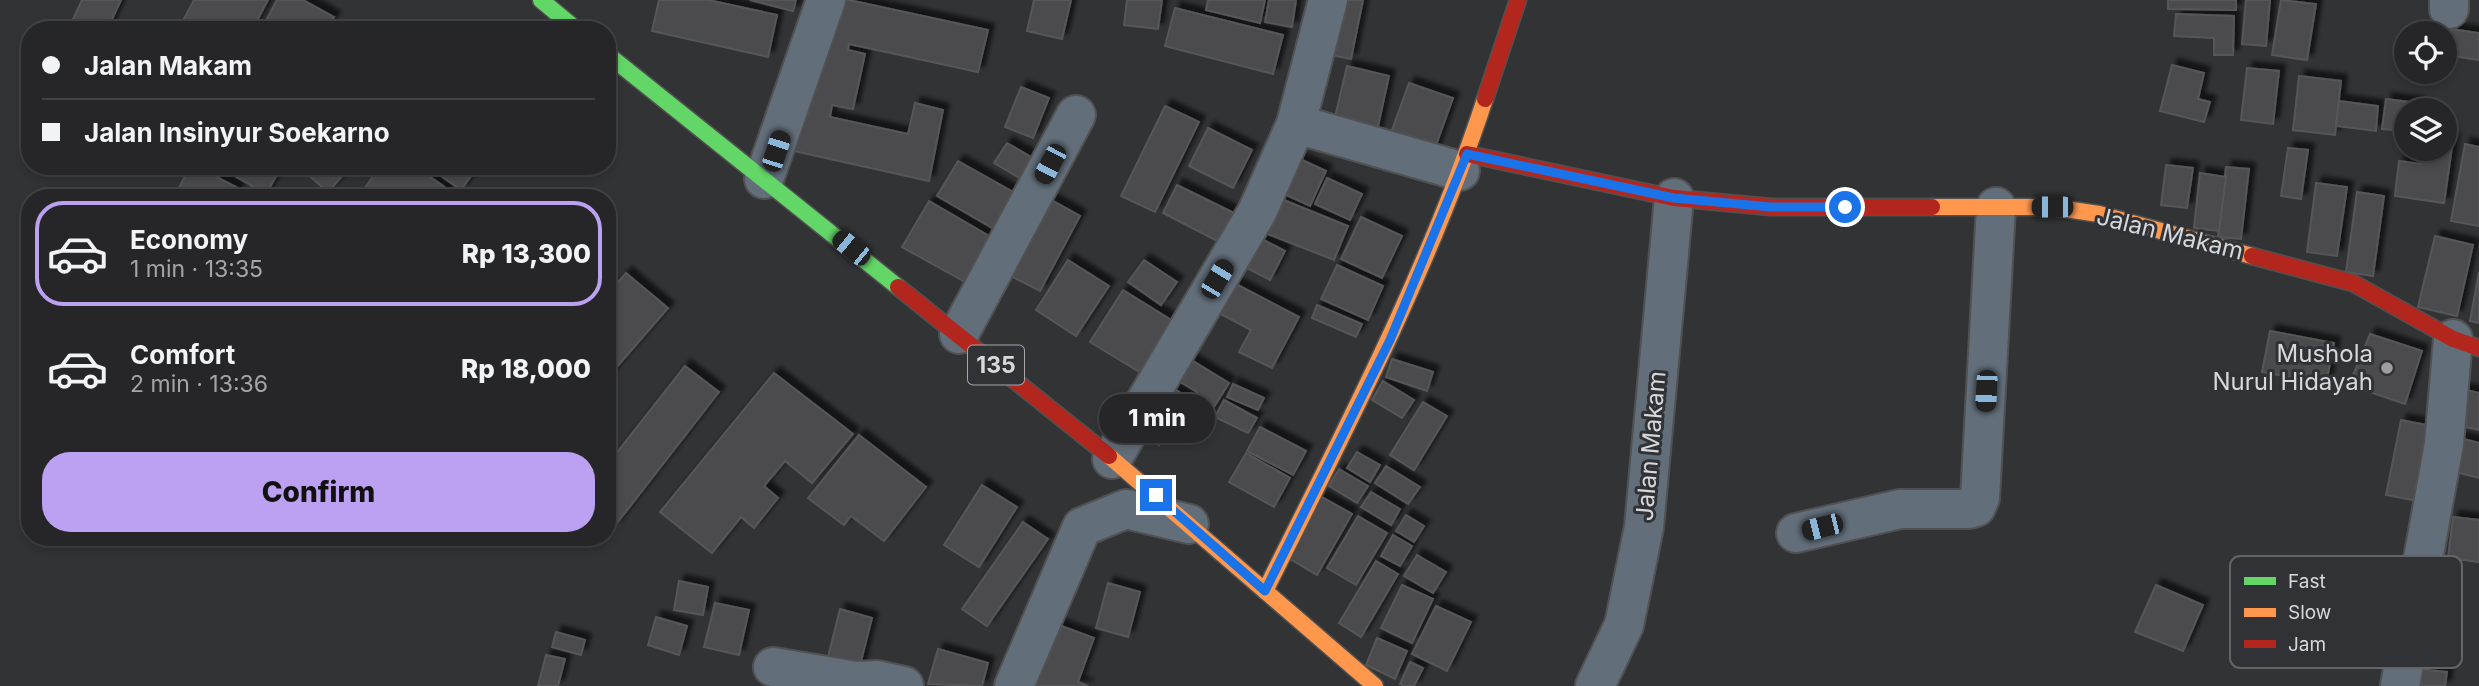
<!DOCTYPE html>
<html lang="en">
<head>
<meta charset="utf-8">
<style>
  :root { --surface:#262628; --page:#2e2e30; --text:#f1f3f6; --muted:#a4a5a8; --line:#424345; --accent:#bca0f2 }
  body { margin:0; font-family:Inter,sans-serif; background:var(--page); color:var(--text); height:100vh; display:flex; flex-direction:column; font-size:26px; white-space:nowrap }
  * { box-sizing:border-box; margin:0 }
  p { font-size:23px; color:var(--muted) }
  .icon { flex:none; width:38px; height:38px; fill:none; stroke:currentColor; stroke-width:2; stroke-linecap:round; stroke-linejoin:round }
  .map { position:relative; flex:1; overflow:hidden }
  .details { position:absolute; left:21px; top:189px; width:595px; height:357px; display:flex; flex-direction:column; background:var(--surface); border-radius:28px; box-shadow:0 4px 10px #0003,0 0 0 2px var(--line) }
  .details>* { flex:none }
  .top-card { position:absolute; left:21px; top:21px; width:595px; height:154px; border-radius:28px; box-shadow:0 4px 10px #0003,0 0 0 2px var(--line); display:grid; align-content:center; height:154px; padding:0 21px; background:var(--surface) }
  .tools { position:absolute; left:2394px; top:21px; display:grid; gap:14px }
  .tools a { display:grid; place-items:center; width:63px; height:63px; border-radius:50%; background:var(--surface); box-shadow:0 4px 10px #0003,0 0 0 2px var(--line); font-size:35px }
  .end { position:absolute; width:32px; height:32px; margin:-16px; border:9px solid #1a73e8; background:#fff; box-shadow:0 0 0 4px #fff }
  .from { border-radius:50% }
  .bubble { position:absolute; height:49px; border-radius:24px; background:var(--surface); box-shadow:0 4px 10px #0003,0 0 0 2px var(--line); font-size:23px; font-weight:800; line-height:49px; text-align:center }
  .car { position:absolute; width:21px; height:42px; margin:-21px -10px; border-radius:9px; box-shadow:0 0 5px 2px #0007; background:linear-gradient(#222 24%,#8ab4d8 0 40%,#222 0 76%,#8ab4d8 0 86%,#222 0) }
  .top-card b { display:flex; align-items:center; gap:24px; height:66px; font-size:26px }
  .top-card b+b { border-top:2px solid var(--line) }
  .top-card i { width:18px; height:18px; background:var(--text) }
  ul { padding:12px 0 0; list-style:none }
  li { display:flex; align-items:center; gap:21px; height:105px; margin:0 14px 10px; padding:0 7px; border:4px solid transparent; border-radius:28px }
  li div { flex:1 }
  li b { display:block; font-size:26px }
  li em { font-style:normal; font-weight:800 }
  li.selected { border-color:var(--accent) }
  li>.icon { width:63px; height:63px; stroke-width:1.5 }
  .action { display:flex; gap:14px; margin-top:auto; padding:14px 21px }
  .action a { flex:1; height:80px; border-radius:28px; background:var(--accent); color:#111; font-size:28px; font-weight:800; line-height:80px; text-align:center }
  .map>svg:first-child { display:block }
</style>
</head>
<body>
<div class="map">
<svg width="2479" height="686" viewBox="0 0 2479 686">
  <defs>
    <filter id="shadow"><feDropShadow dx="6" dy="-6" stdDeviation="2" flood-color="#0009"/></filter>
  </defs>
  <rect width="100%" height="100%" fill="#323335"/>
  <g fill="#4b4b4d" stroke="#565758" stroke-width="2" filter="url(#shadow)">
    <polygon points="82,0 121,0 107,30 68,30"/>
    <polygon points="194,0 268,0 252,30 178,30"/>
    <polygon points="277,0 303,0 334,17 326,30 261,30"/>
    <polygon points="659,0 708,0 777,15 768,57 652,31"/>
    <polygon points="750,0 796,0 793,11"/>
    <polygon points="838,0 849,0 988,30 978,72 849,44 848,50 865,54 853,109 832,105 830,117 908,134 915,103 943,110 929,181 794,151 803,112 808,113"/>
    <polygon points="1034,0 1071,0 1062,39 1027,31"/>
    <polygon points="1127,0 1162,0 1158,29 1124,25"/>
    <polygon points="1208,0 1265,0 1260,23 1206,10"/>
    <polygon points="1269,0 1296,0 1292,27 1265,22"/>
    <polygon points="1331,0 1363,0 1351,59 1321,53"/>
    <polygon points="2168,0 2236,0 2236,10 2168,9"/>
    <polygon points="2246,0 2270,0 2266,46 2242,44"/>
    <polygon points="2281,0 2316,4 2307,60 2272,55"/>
    <polygon points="1175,8 1283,35 1273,74 1165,46"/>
    <polygon points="2176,14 2234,16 2233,55 2214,55 2214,38 2174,36"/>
    <polygon points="2451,29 2479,33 2479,60 2446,55"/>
    <polygon points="2172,65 2204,73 2198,99 2210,102 2204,122 2160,111"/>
    <polygon points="1347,66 1389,76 1375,140 1332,130"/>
    <polygon points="2247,68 2279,71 2273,124 2241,120"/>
    <polygon points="2299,76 2341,81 2335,135 2293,130"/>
    <polygon points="1409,83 1453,98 1431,159 1387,144"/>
    <polygon points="1021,87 1049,98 1033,138 1005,127"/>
    <polygon points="2386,99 2419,103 2418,110 2406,110 2406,131 2382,129"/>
    <polygon points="2339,101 2378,106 2376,131 2336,126"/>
    <polygon points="1165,106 1199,122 1155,212 1121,196"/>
    <polygon points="1208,128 1252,150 1233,188 1189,166"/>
    <polygon points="2445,138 2453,140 2444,203 2395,196 2399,161 2420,164 2423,149 2445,149"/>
    <polygon points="1007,143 1040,162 1028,183 994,163"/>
    <polygon points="2465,144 2479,147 2479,226 2451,221"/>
    <polygon points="2288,148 2308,150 2301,199 2281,196"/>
    <polygon points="1287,153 1326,171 1310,206 1271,188"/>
    <polygon points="958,161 1020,196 999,232 937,196"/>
    <polygon points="2166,165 2193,168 2187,208 2161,205"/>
    <polygon points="190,166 195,166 238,188 233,198 184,198 176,194"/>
    <polygon points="229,166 282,166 266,194 226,171"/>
    <polygon points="298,166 351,166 328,192"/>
    <polygon points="380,166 415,166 457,196 455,198 380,198 365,188"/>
    <polygon points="427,166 478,166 461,190"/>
    <polygon points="2226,167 2249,169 2241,239 2218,237"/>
    <polygon points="2200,173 2226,177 2219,231 2194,228"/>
    <polygon points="1327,178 1362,194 1350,220 1315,204"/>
    <polygon points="2316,183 2347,187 2337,256 2307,252"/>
    <polygon points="1177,185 1236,214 1221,243 1163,213"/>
    <polygon points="2357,192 2384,196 2373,276 2346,272"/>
    <polygon points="1274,196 1348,226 1334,260 1260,231"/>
    <polygon points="1046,197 1080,216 1040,291 1005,273"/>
    <polygon points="929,201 991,237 965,282 902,247"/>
    <polygon points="1361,217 1402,236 1382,278 1341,259"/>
    <polygon points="1254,235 1285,251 1270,280 1239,264"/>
    <polygon points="2435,236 2473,245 2457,316 2418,307"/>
    <polygon points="1068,260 1109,286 1076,336 1036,310"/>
    <polygon points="1144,260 1177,282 1161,305 1128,282"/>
    <polygon points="1337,265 1383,286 1368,320 1321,299"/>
    <polygon points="2479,272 2479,323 2470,321"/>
    <polygon points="626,273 668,308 608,377 607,295"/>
    <polygon points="1234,283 1299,317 1272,368 1239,352 1251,330 1219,313"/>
    <polygon points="1123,290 1173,321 1141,373 1090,342"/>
    <polygon points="1317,305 1362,324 1356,337 1312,318"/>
    <polygon points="2270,331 2334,343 2326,384 2262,372"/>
    <polygon points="2370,334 2422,351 2405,404 2349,385"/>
    <polygon points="1185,356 1229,383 1207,418 1188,406 1197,392 1172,377"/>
    <polygon points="1392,359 1433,372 1427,391 1386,377"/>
    <polygon points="685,366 719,392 614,527 607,522 607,465"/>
    <polygon points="774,373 853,434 812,483 785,461 764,486 778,498 754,528 741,517 712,553 660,512"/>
    <polygon points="1383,381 1414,400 1402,418 1372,400"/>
    <polygon points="1233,384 1264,398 1258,410 1227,397"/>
    <polygon points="1171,387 1189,398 1159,445 1140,433"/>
    <polygon points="2462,389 2479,393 2479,430 2453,424"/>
    <polygon points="1224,400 1257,418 1248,433 1215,417"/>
    <polygon points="1423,402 1447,416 1414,470 1390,455"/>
    <polygon points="2401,420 2432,426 2418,501 2386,495"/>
    <polygon points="1260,427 1306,451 1293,475 1247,451"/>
    <polygon points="859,435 926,487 884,541 851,516 844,525 808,498"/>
    <polygon points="2456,437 2479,443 2479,478 2448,470"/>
    <polygon points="1357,452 1380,465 1370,482 1347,468"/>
    <polygon points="1246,453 1290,478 1274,507 1229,482"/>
    <polygon points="1386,466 1420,487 1408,504 1375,483"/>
    <polygon points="1339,469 1368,486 1357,503 1329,486"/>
    <polygon points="982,485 1017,507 979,567 944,545"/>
    <polygon points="1371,492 1400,509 1391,525 1361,507"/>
    <polygon points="1320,496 1352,514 1317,575 1285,556"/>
    <polygon points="1406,515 1424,526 1414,542 1396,531"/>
    <polygon points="1358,516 1387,533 1356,585 1327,568"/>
    <polygon points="2453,517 2479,520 2479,562 2448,558"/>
    <polygon points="1023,522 1048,539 987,626 962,609"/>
    <polygon points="1393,535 1412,546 1400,566 1381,556"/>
    <polygon points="1417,555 1446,572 1433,593 1404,576"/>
    <polygon points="1376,561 1398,574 1361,637 1339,623"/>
    <polygon points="679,581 708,587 703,615 674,610"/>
    <polygon points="1108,583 1140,592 1128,637 1096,628"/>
    <polygon points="1402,585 1433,599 1412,643 1381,628"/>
    <polygon points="2156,585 2203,605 2183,651 2135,632"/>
    <polygon points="715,603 749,610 739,655 704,647"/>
    <polygon points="1436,606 1471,622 1447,671 1412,654"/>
    <polygon points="840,609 872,618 858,673 826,665"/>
    <polygon points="656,617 687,626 679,655 648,645"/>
    <polygon points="1056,624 1094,638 1078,682 1088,686 1035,686"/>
    <polygon points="556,632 585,640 581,655 552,647"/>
    <polygon points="1377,638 1407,651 1395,679 1366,665"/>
    <polygon points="938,649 988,663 982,686 928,684"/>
    <polygon points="546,655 565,659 558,686 538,686"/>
    <polygon points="1410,662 1423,668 1414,686 1404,686 1400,684"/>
    <polygon points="2417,669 2447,672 2445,686 2415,686"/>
  </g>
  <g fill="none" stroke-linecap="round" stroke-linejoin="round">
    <defs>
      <g id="street">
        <polyline points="2449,9 2449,0"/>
        <polyline points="1296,124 1460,171"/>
        <polyline points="764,179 826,0"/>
        <polyline points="959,334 1076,115"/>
        <polyline points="1112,459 1257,212 1296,124 1328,0"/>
        <polyline points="1796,533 1900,509 1969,509 1976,507 1980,498 1996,207"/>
        <polyline points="773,667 856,681 877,680 904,686"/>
        <polyline points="1014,686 1082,527 1126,509 1189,524"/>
        <polyline points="1595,686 1624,625 1644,527 1674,198"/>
        <polyline points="2400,686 2444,444 2453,339"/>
      </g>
      <g id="fast">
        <polyline points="541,0 577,30"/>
        <polyline points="607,54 898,287"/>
      </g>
      <g id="slow">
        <polyline points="1932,207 2052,207 2099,214 2252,256"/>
        <polyline points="1109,456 1375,686"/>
        <path d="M1265,591C1345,430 1429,270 1485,99"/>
      </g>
      <g id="jam">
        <polyline points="1485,99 1518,0"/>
        <polyline points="1467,154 1674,198 1771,207 1932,207"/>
        <polyline points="2252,256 2353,283 2453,339 2479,348"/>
        <polyline points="898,287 1109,456"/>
      </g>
    </defs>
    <use href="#street" stroke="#515152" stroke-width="42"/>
    <use href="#fast" stroke="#515152" stroke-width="19"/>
    <use href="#slow" stroke="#515152" stroke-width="19"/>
    <use href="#jam" stroke="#515152" stroke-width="19"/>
    <use href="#street" stroke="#626e7a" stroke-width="38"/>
    <use href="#fast" stroke="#63d668" stroke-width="16"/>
    <use href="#slow" stroke="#ff974d" stroke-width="16"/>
    <use href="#jam" stroke="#b3261e" stroke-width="16"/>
  </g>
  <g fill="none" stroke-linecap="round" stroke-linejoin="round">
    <polyline stroke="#1a73e8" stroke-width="9" points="1156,495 1265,591 1390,340 1467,154 1674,198 1771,207 1845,207"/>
  </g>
  <circle fill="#9d9ea1" stroke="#313236" stroke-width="2.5" cx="2387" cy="368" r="7"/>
  <g text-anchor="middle" stroke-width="6" stroke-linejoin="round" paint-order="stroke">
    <rect fill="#313236" stroke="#a5a6aa" stroke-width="2" x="968" y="345.5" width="56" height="39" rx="5"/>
    <g font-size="23" font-weight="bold" fill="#d7d8db">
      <text x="996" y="373">135</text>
    </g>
    <g font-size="24" fill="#d7d8db" stroke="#313236">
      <text transform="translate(2170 234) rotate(14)" y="8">Jalan Makam</text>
      <text transform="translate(1651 446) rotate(-85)" y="8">Jalan Makam</text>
    </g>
    <g font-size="24" fill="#d7d8db" stroke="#313236" text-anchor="end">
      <text x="2373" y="362">Mushola<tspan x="2373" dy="28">Nurul Hidayah</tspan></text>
    </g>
  </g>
  <rect x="2230" y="556" width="232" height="112" rx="10" fill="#313236" stroke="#636468" stroke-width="2"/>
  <rect x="2244" y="577" width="32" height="8" fill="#63d668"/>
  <rect x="2244" y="608" width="32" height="9" fill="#ff974d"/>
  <rect x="2244" y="640" width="32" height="8" fill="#b3261e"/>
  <g font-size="19" fill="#d7d8db">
    <text x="2288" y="588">Fast</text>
    <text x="2288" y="619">Slow</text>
    <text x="2288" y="651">Jam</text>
  </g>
</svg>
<div class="tools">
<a><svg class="icon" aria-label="locate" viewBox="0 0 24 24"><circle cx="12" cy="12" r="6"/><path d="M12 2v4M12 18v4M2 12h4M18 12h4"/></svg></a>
<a><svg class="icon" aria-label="layers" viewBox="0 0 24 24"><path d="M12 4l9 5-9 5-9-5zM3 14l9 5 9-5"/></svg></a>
</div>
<i class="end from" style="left:1845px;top:207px"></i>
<i class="end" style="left:1156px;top:495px"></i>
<div class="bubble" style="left:1099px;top:394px;width:116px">1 min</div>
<i class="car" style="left:776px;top:151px;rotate:18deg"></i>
<i class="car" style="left:1050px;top:164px;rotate:208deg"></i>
<i class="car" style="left:2052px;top:207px;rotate:270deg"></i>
<i class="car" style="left:851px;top:248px;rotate:309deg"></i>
<i class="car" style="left:1217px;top:279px;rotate:31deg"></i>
<i class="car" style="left:1986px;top:391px;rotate:183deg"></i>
<i class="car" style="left:1822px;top:527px;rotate:256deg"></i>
<div class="top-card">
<b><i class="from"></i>Jalan Makam</b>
<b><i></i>Jalan Insinyur Soekarno</b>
</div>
<section class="details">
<ul>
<li class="selected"><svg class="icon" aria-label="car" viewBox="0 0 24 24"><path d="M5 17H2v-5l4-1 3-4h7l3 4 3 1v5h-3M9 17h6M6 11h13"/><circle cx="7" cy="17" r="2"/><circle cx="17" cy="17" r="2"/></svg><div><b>Economy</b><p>1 min · 13:35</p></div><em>Rp 13,300</em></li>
<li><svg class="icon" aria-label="car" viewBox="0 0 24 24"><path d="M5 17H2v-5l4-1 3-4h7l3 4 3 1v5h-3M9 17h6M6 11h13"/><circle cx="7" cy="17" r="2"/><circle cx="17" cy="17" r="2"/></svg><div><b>Comfort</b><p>2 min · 13:36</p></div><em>Rp 18,000</em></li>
</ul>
<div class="action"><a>Confirm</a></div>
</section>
</div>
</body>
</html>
